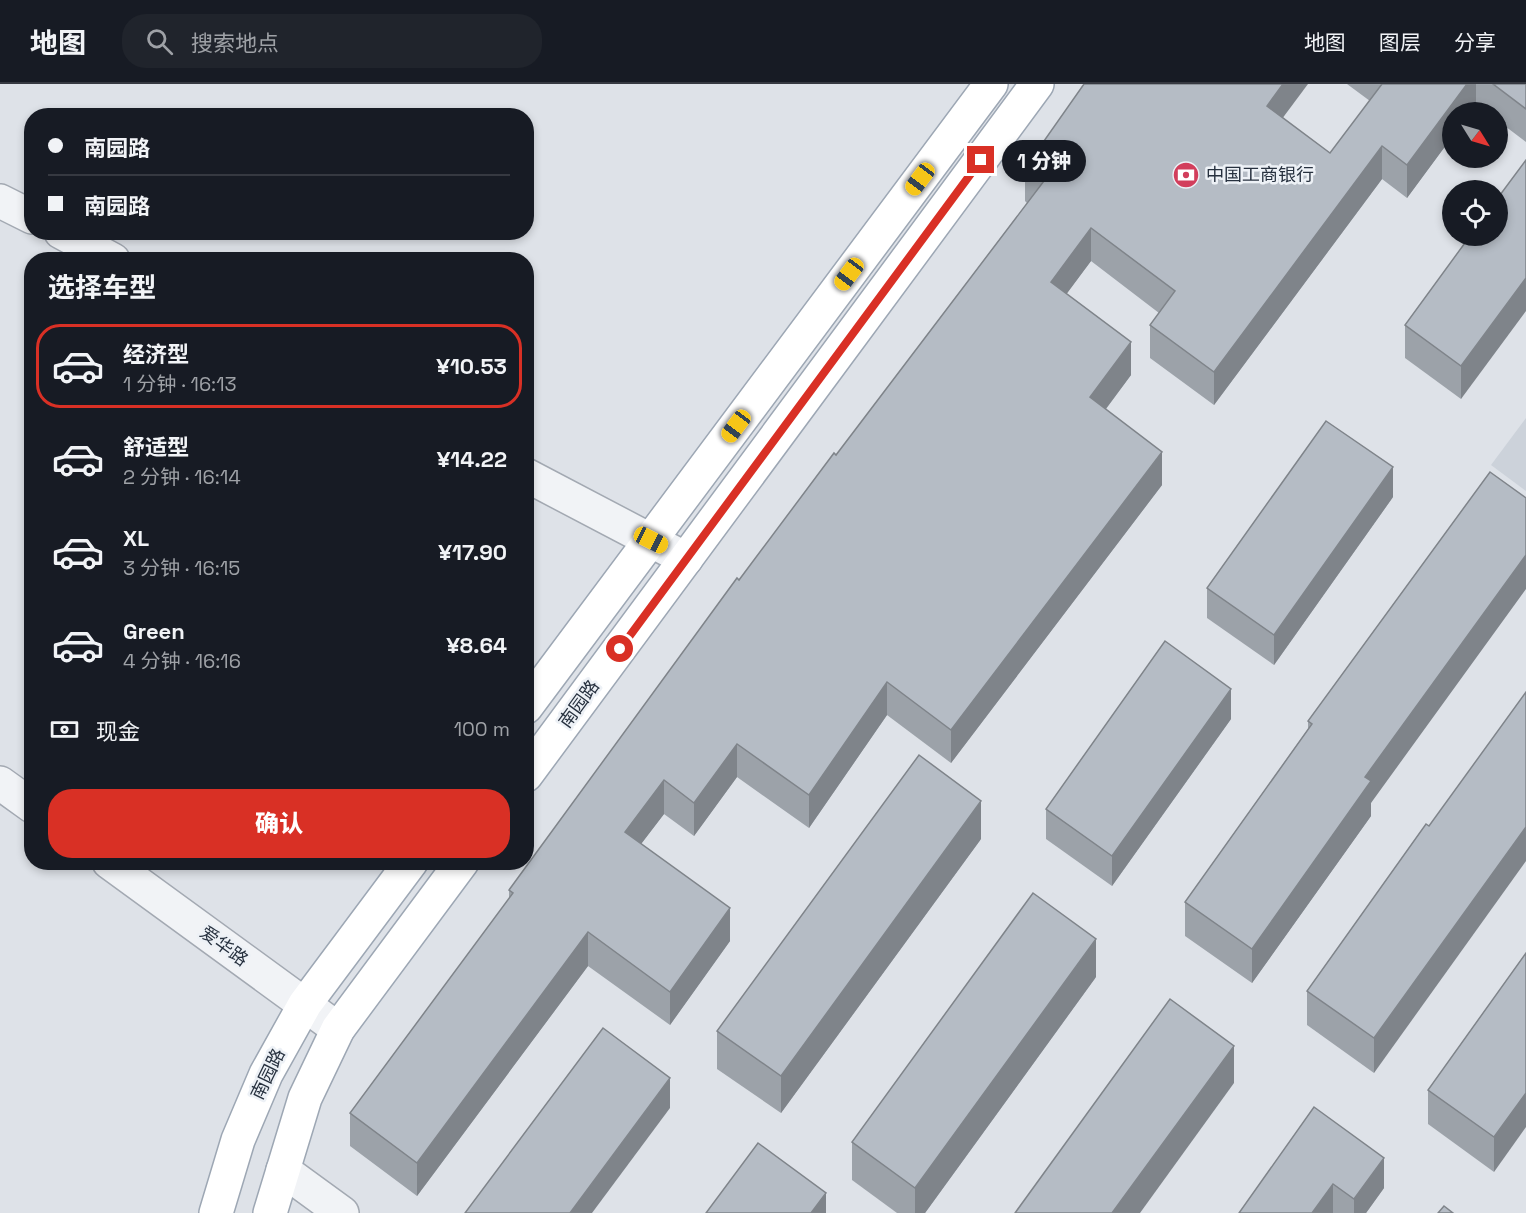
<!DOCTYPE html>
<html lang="zh">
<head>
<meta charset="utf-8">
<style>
  :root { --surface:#171b24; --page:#20242c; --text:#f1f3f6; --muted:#9ea1a6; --line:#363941; --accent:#d93025 }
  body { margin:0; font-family:"Space Grotesk","Noto Sans SC",sans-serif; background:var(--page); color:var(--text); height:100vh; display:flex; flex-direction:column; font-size:22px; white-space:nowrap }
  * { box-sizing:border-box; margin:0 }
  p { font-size:20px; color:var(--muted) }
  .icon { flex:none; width:33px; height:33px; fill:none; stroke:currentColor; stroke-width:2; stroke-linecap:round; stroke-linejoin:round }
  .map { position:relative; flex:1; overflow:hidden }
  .sheet { position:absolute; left:24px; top:168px; width:510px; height:618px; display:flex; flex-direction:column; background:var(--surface); border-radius:24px; box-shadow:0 3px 9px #0003 }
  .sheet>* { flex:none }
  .banner { position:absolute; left:24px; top:24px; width:510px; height:132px; border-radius:24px; box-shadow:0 3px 9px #0003; display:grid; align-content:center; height:132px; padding:0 24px; background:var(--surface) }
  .needle { width:39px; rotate:127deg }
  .fabs { position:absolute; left:1442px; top:18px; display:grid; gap:12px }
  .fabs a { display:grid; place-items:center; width:66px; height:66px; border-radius:50%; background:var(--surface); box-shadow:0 3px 9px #0003; font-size:30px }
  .end { position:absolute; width:27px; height:27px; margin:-14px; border:8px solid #d93025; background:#fff; box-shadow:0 0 0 3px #fff }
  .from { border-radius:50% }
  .bubble { position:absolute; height:42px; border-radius:21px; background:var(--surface); box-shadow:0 3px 9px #0003; font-size:20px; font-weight:800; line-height:42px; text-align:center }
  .car { position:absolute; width:18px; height:36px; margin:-18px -9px; border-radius:8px; box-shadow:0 0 4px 2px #0007; background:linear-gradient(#f5c518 24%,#345 0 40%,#f5c518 0 76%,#345 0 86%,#f5c518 0) }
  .banner b { display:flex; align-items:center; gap:21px; height:57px; font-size:22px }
  .banner b+b { border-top:2px solid var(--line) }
  .banner i { width:15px; height:15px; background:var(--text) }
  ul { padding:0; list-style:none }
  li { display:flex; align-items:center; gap:18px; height:84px; margin:0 12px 9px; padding:0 12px; border:3px solid transparent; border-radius:24px }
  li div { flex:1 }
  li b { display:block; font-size:22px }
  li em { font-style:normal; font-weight:800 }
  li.on { border-color:var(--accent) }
  li>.icon { width:54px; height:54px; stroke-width:1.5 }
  h2 { padding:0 24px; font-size:27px; line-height:72px }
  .pay { display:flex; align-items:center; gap:15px; height:66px; padding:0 24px; font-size:22px }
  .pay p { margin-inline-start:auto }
  .cta { display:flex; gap:12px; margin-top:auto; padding:12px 24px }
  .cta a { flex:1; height:69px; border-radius:24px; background:var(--accent); color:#fff; font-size:24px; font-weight:800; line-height:69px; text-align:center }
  header { display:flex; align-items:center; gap:36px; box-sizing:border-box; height:84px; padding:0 30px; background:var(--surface); border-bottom:2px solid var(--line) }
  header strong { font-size:28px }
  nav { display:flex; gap:33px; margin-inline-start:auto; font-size:21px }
  .search { width:420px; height:54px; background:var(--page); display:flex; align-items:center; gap:15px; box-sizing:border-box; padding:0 21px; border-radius:24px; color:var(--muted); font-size:22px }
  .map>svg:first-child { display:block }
</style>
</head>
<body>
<header>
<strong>地图</strong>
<div class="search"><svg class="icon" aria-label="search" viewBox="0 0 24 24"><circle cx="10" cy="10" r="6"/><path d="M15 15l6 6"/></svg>搜索地点</div>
<nav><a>地图</a><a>图层</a><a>分享</a></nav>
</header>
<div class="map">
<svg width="1526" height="1129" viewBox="0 0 1526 1129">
  <rect width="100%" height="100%" fill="#dee2e8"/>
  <polygon fill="#ccd2da" points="1526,334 1526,407 1491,381"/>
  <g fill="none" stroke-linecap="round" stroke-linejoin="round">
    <defs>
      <g id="minor">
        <polyline points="0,117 32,133"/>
        <polyline points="61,148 113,176"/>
        <polyline points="526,391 686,475"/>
        <polyline points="0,699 32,722"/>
        <polyline points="109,778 338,945"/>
        <polyline points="283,1086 342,1129"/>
      </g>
      <g id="major">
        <polyline points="526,623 991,0"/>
        <polyline points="526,691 1037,0"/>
        <polyline points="216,1129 238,1056 266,990 305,920 411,778"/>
        <polyline points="270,1129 305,1014 338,945 462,778"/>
      </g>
    </defs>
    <use href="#minor" stroke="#a3a9b2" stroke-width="36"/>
    <use href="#major" stroke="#9da7b4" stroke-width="36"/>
    <use href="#minor" stroke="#f1f3f6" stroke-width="33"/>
    <use href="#major" stroke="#fff" stroke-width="33"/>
  </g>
  <g fill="#9ca2a9">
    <polygon points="1347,0 1526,0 1526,58 1497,36 1497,28 1486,28 1476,21 1470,28 1452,28 1452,53 1407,114 1382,95 1214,321 1150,274 1150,241 1159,229 1091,177 1066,210 1131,291 1106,325 1162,401 951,679 887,631 809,744 737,693 694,752 664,730 641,760 730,857 670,941 588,882 417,1112 350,1062 350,1029 509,815 509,806 739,496 836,371 1027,119 1025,117 1025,84 1283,34 1330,69 1370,17"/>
    <polygon points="1526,76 1461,315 1405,274 1405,241"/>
    <polygon points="1490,388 1371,719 1371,732 1252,899 1185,852 1185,818 1308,645 1308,637"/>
    <polygon points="1393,413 1274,581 1207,534 1207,504"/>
    <polygon points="1231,635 1112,802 1046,755 1046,725"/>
    <polygon points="1426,740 1374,989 1307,941 1307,907"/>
    <polygon points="981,755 781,1029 717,985 717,947"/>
    <polygon points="1526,869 1494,1088 1428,1040 1428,1006"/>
    <polygon points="1096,893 925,1129 897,1129 852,1096 852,1058"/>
    <polygon points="1314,1023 1384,1104 1366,1129 1239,1129"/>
  </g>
  <g fill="#7f848a">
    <polygon points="1283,0 1308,0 1267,55 1267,22"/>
    <polygon points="1467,0 1476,0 1476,21 1470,28 1452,28 1452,53 1407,114 1407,81"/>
    <polygon points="1382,62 1382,95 1214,321 1214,288"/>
    <polygon points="1091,144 1091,177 1051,231 1051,198"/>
    <polygon points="1526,194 1526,227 1461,315 1461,282"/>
    <polygon points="1131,258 1131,291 1090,346 1090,313"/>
    <polygon points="1162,368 1162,401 951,679 951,646"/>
    <polygon points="1393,383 1393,413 1274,581 1274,551"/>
    <polygon points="1526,471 1526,505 1371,719 1371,732 1252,899 1252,865 1365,693"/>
    <polygon points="887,598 887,631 809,744 809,711"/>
    <polygon points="1231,605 1231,635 1112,802 1112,772"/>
    <polygon points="737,660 737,693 694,752 694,719"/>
    <polygon points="664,696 664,730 625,781 625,748"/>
    <polygon points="981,717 981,755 781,1029 781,992"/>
    <polygon points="1526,743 1526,777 1374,989 1374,954"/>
    <polygon points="730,824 730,857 670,941 670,908"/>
    <polygon points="588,848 588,882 417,1112 417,1079"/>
    <polygon points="1096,855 1096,893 925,1129 915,1129 915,1104"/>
    <polygon points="1234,962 1234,999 1140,1129 1112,1129"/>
    <polygon points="670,994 670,1024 592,1129 570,1129"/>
    <polygon points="1526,1009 1526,1043 1494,1088 1494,1053"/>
    <polygon points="1384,1074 1384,1104 1366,1129 1354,1129 1354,1115"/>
    <polygon points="1333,1100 1333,1129 1312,1129"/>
    <polygon points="826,1109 826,1129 811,1129"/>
  </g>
  <g fill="#b5bcc5" stroke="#7f848a" stroke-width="1.5">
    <polygon points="1084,0 1283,0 1267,22 1330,69 1382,0 1467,0 1407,81 1382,62 1214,288 1150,241 1175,207 1091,144 1051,198 1131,258 1090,313 1162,368 951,646 887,598 809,711 737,660 694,719 664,696 625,748 730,824 670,908 588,848 417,1079 350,1029 513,809 509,806 737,494 739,496 834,369 836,371 1044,97 1025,84"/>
    <polygon points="1493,0 1526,0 1526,25"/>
    <polygon points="1526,76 1526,194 1461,282 1405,241 1470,152 1497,152 1497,115"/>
    <polygon points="1326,337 1393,383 1274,551 1207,504"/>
    <polygon points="1490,388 1526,414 1526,471 1365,693 1371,697 1252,865 1185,818 1312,640 1308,637"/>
    <polygon points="1165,557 1231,605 1112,772 1046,725"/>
    <polygon points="1526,608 1526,743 1374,954 1307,907 1426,740 1429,742"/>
    <polygon points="919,671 981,717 781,992 717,947"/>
    <polygon points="1033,809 1096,855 915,1104 852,1058"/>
    <polygon points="1526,869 1526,1009 1494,1053 1428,1006"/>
    <polygon points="1170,915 1234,962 1112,1129 1015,1129"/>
    <polygon points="603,944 670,994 570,1129 465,1129"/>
    <polygon points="1314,1023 1384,1074 1354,1115 1333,1100 1312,1129 1239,1129"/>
    <polygon points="758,1059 826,1109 811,1129 706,1129"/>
    <polygon points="1444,1122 1453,1129 1438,1129"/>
  </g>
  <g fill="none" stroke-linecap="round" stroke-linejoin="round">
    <polyline stroke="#d93025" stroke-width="8" points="620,565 981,76"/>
  </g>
  <defs>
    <symbol id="bank-disc" viewBox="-11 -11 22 22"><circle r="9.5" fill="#d23e5c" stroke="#edf1f6"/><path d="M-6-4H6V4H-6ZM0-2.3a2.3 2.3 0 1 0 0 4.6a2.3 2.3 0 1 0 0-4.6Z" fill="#fff"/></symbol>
  </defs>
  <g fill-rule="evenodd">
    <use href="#bank-disc" x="1171" y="76" width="30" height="30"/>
  </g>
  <g text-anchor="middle" stroke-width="5" stroke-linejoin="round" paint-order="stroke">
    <g font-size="18" fill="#27313f" stroke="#edf1f6" text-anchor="start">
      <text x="1206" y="97">中国工商银行</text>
    </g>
    <g font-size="18" fill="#27313f" stroke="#edf1f6">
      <text transform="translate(579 620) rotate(-54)" y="6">南园路</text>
      <text transform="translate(224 862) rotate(36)" y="6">爱华路</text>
      <text transform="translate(268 990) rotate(-64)" y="6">南园路</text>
    </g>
  </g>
</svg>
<div class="fabs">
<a><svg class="needle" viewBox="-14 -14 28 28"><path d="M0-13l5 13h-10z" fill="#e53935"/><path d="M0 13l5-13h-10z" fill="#9ea1a6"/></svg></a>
<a><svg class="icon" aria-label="locate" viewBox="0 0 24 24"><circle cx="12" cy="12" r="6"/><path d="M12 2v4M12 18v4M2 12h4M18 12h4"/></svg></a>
</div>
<i class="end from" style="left:620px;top:565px"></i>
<i class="end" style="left:981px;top:76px"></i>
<div class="bubble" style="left:1002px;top:56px;width:84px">1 分钟</div>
<i class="car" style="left:920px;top:95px;rotate:217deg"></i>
<i class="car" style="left:849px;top:190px;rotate:217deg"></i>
<i class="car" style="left:736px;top:342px;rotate:217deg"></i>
<i class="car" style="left:651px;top:456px;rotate:117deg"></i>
<div class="banner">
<b><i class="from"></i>南园路</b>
<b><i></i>南园路</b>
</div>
<section class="sheet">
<h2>选择车型</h2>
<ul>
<li class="on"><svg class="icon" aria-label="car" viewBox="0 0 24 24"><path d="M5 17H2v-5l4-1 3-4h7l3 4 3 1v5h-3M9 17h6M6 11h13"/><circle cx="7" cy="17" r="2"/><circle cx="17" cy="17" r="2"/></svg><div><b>经济型</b><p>1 分钟 · 16:13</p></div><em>¥10.53</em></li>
<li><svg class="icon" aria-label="car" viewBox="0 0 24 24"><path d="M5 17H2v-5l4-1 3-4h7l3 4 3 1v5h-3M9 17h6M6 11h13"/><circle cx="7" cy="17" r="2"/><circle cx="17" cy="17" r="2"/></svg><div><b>舒适型</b><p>2 分钟 · 16:14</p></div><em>¥14.22</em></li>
<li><svg class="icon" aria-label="car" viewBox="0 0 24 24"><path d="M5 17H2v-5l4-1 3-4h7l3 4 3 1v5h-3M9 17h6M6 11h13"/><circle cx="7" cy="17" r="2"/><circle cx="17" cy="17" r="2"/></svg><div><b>XL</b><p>3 分钟 · 16:15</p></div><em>¥17.90</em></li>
<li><svg class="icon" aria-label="car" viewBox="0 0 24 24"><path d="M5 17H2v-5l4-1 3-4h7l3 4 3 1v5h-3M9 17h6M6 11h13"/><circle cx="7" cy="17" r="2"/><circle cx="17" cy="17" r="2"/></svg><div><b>Green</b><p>4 分钟 · 16:16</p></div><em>¥8.64</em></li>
</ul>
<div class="pay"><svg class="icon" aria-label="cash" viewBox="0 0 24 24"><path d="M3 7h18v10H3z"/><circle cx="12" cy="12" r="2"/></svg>现金<p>100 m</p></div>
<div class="cta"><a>确认</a></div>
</section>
</div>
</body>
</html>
